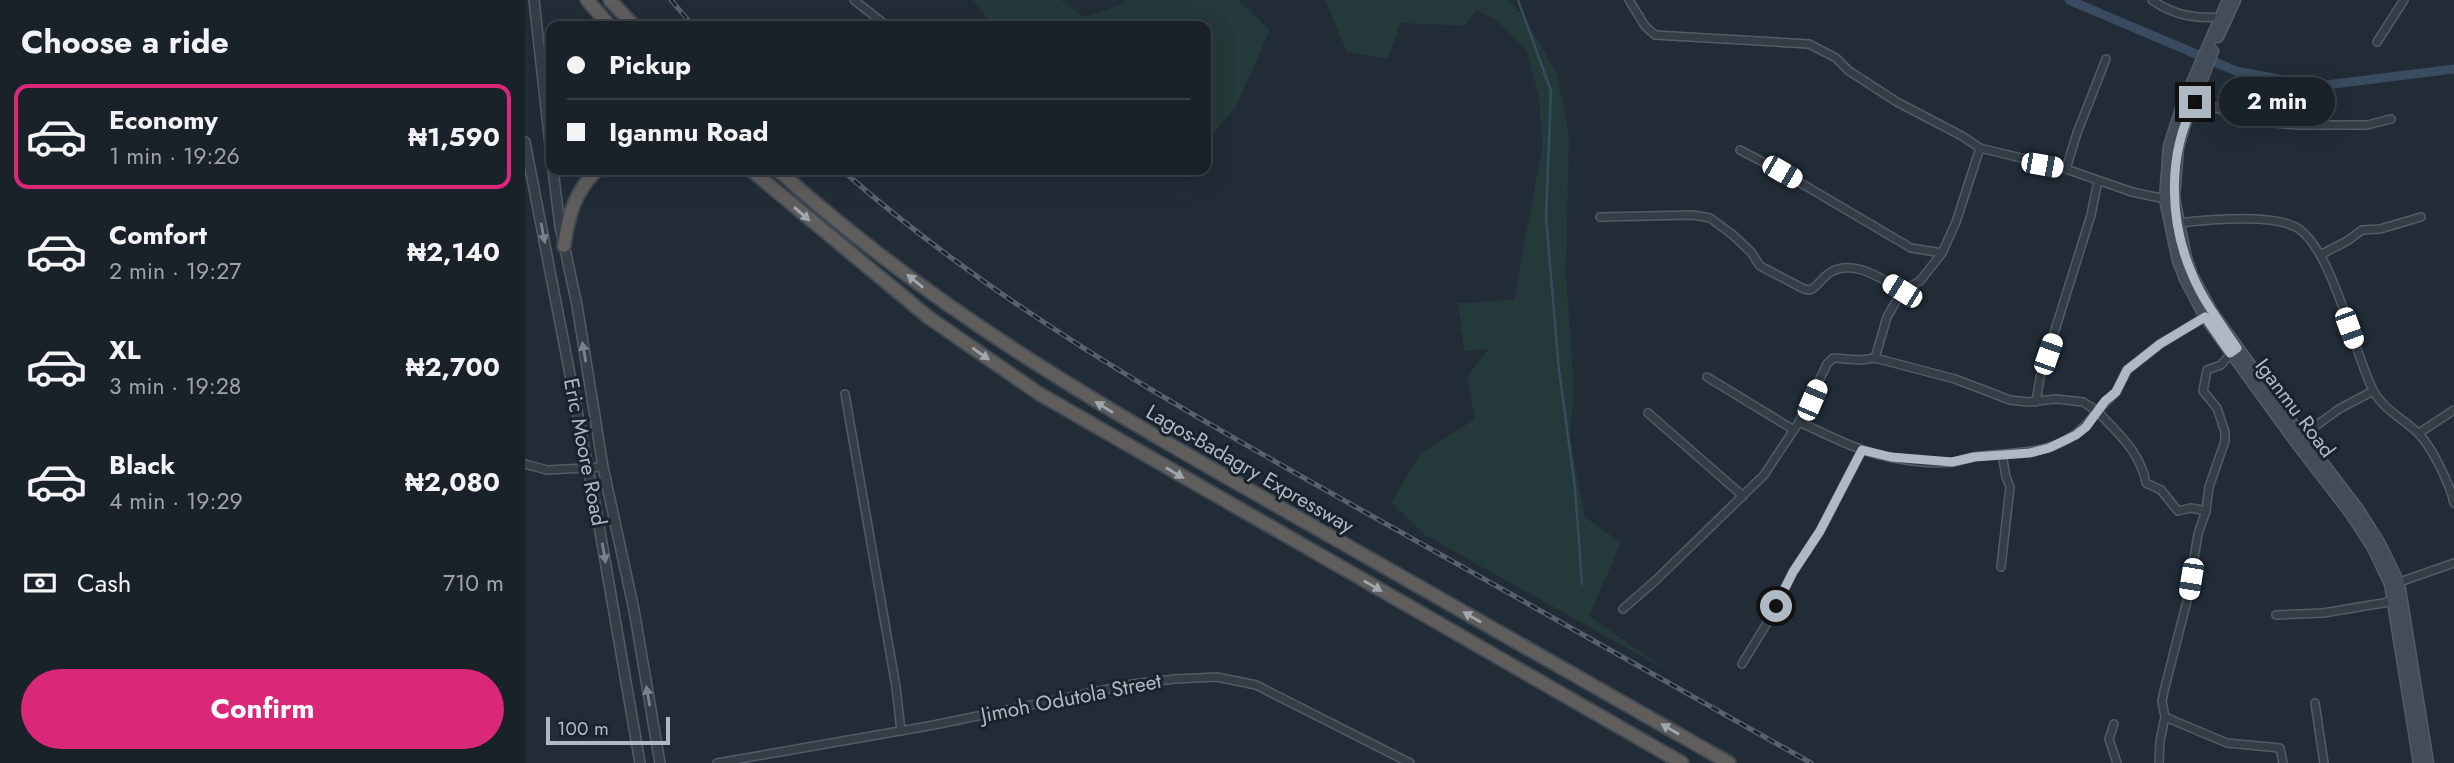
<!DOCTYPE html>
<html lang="en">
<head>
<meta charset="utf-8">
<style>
  :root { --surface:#192129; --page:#222931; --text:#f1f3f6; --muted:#9fa3a8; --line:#373e46; --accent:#db2777 }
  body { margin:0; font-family:Jost,sans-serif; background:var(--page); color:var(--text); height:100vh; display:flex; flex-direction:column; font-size:26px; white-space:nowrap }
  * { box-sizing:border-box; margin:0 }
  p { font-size:23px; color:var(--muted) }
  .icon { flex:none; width:38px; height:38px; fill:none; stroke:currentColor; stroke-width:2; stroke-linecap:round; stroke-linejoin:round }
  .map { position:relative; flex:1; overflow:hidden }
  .panel { display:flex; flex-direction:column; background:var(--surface); width:525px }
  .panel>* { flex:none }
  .guide { position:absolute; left:21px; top:21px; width:665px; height:154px; border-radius:14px; box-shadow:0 7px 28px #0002,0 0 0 2px var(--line); display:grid; align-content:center; height:154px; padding:0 21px; background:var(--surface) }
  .scale { position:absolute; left:21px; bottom:18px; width:124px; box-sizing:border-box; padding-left:7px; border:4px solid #afb9c4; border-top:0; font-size:19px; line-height:24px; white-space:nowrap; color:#afb9c4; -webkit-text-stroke:5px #1a232c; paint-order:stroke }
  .end { position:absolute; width:32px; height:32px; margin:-16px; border:9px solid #afb9c4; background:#111; box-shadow:0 0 0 4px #111 }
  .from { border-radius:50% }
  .bubble { position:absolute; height:49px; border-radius:24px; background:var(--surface); box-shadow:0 7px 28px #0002,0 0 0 2px var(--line); font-size:23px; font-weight:700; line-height:49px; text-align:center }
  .car { position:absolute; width:21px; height:42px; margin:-21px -10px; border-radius:9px; box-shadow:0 0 5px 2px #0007; background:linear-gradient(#fff 24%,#345 0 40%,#fff 0 76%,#345 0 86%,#fff 0) }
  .guide b { display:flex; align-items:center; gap:24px; height:66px; font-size:26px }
  .guide b+b { border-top:2px solid var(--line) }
  .guide i { width:18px; height:18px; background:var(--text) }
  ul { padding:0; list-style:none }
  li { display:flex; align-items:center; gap:21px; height:105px; margin:0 14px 10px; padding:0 7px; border:4px solid transparent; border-radius:14px }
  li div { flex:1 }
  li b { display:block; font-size:26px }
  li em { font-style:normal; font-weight:700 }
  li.current { border-color:var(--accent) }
  li>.icon { width:63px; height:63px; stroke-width:1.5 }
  h2 { padding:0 21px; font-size:32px; line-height:84px }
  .pay { display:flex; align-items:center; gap:18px; height:77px; padding:0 21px; font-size:26px }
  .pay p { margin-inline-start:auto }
  .primary-button { display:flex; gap:14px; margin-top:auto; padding:14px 21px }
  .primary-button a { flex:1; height:80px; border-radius:42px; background:var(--accent); color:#fff; font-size:28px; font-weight:700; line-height:80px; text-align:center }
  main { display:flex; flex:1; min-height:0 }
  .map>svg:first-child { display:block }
</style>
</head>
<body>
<main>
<section class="panel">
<h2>Choose a ride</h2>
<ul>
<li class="current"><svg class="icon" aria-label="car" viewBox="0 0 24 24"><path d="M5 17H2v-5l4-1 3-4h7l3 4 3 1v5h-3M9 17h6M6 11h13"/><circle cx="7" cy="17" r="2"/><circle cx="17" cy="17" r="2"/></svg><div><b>Economy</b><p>1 min · 19:26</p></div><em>₦1,590</em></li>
<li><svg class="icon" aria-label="car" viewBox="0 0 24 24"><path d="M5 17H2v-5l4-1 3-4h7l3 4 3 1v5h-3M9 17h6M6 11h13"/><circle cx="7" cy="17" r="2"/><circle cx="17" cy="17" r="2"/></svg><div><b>Comfort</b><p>2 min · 19:27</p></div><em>₦2,140</em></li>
<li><svg class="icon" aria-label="car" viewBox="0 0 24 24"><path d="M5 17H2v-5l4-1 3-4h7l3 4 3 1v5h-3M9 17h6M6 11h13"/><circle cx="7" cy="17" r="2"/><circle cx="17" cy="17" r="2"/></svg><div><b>XL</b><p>3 min · 19:28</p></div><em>₦2,700</em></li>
<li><svg class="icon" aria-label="car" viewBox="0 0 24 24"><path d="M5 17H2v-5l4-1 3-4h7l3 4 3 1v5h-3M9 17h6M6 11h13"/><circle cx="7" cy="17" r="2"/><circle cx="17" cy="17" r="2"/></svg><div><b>Black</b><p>4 min · 19:29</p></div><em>₦2,080</em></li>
</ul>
<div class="pay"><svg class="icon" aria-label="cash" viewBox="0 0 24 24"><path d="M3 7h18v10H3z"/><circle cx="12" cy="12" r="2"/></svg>Cash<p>710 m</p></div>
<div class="primary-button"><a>Confirm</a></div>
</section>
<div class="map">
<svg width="1929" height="763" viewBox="0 0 1929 763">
  <rect width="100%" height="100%" fill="#212c37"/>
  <g fill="#243939">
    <polygon points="448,0 536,0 559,17 602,2 601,0 713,0 745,30 711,107 681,141 681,26 467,26"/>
    <polygon points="800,0 984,0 1001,20 1032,74 1044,136 1041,274 1049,390 1045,439 1060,517 1096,543 1064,616 1143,671 900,535 866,502 895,454 950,419 942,377 963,349 939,351 933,303 989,300 1017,148 1014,97 1001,49 972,21 951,10 940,26 875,23 863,59 822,52"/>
  </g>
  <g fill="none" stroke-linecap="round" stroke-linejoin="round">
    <polyline stroke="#384b5f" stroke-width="2.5" points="993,0 1026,91 1021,218 1034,370 1050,488 1057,584"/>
    <polyline stroke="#384b5f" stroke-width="9" points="1544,0 1711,71 1793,86 1929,69"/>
    <defs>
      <g id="minor">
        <polyline points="329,0 362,26"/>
        <polyline points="1104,0 1120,26 1130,35 1284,44 1311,58 1324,71 1372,102 1437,136 1455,148 1541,169 1607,192 1640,199"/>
        <path d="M1627,0C1649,15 1669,19 1695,17"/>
        <polyline points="1852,42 1879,0"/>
        <polyline points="1670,102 1739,122 1772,125 1842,125 1866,119"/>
        <polyline points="1215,150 1257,172 1386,248 1417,253"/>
        <polyline points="1541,169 1552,133 1581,59"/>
        <path d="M1075,217L1168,215L1185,218L1208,235L1226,252L1235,266L1279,289L1285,290C1294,286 1297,277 1306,272C1329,259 1358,279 1377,291"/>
        <path d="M1653,223C1680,220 1751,213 1774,229C1808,253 1828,348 1847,388C1856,408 1877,418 1892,432C1906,445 1925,484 1929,503"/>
        <polyline points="1795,255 1822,241 1837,230 1855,229 1896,217"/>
        <polyline points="1350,358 1362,317 1377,291 1395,281 1417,253 1431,222 1455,148"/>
        <polyline points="1182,377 1269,430"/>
        <polyline points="320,394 371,687 376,731"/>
        <polyline points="1511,402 1515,378 1566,215 1573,181"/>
        <polyline points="1123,413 1218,496"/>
        <path d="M1274,422C1303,435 1332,451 1364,457C1383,461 1408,464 1428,462C1436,461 1445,457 1454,456C1502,451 1541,456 1572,411C1593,433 1616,453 1621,483L1636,490L1653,511L1666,508L1681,511"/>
        <polyline points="1894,433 1929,410"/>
        <polyline points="1777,436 1814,409 1848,391"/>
        <polyline points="0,464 22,470 78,467"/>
        <polyline points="1476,567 1485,487 1481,477 1477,454"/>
        <polyline points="1869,584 1929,563"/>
        <polyline points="1098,609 1130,581 1239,475 1274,422 1302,364 1308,358 1335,360 1350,358 1430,379 1485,400 1503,402 1531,399 1558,402 1572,411 1591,392 1602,370 1635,344 1680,317"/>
        <polyline points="1751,615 1798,613 1870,601"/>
        <polyline points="1217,664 1242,623 1268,572 1295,531 1337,450"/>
        <polyline points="1790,703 1799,763"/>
        <polyline points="1640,717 1702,743 1755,748 1758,763"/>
        <polyline points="1589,724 1584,739 1592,763"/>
        <polyline points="192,763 409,725 608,684 650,679 692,677 731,685 885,763"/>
        <polyline points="1634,763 1635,741 1640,717 1637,701 1639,691 1662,601 1673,534 1681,511 1684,487 1700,441 1700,432 1692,408 1678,391 1682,370 1696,365 1709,350"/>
      </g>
      <g id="tertiary">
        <polyline points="9,0 26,154"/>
        <polyline points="0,142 72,514 115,763"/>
        <polyline points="28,170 35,226 52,305 78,467 109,610 135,763"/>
      </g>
      <g id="secondary">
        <polyline points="1703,0 1658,103 1644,146 1640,199 1653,261 1660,279 1680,317 1770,441 1826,514 1848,548 1865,584 1894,763"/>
        <polyline points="1693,37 1710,0"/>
        <polyline points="1688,51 1659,127 1653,148 1649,198 1661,258 1667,275 1687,312 1777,436 1833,509 1855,544 1874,583 1903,763"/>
      </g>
      <g id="trunk">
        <polyline points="62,0 85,26"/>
        <polyline points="85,0 109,26"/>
        <polyline points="226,170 403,317 513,393 1157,763"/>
        <path d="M253,170C407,310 583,410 763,512C910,596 1057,679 1204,763"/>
        <path d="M39,246C43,216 50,191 72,170"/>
      </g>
    </defs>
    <use href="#minor" stroke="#525c65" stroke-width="10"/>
    <use href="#tertiary" stroke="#525c65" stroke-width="12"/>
    <use href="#secondary" stroke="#525c65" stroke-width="13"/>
    <use href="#trunk" stroke="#3f4952" stroke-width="16"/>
    <use href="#minor" stroke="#353e47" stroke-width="7"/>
    <use href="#tertiary" stroke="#353e47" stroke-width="9"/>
    <use href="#secondary" stroke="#434d5a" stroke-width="10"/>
    <use href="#trunk" stroke="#605e5c" stroke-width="12"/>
    <defs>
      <g id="rail">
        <polyline points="146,0 168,26"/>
        <path d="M317,170C469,304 646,403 822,502C977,589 1131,676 1286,763"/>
      </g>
    </defs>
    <use href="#rail" stroke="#57626e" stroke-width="5"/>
    <use href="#rail" stroke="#1a232c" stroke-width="2.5" stroke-dasharray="8" stroke-linecap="butt"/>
  </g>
  <defs><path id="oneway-solid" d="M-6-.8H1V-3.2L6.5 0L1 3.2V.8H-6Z" transform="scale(1.75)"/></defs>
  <g fill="#9fa7af">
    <use href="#oneway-solid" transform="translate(277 214) rotate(41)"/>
    <use href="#oneway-solid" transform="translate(390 281) rotate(-141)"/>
    <use href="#oneway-solid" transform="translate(456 354) rotate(35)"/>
    <use href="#oneway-solid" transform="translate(579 407) rotate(-148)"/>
    <use href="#oneway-solid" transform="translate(650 473) rotate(30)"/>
    <use href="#oneway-solid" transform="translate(848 586) rotate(30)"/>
    <use href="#oneway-solid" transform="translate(947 617) rotate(-150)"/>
    <use href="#oneway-solid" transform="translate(1145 729) rotate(-150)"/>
  </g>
  <g fill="#78828c">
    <use href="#oneway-solid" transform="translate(18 233) rotate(79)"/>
    <use href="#oneway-solid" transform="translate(59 352) rotate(-100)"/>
    <use href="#oneway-solid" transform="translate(79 553) rotate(80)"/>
    <use href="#oneway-solid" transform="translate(123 696) rotate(-100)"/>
  </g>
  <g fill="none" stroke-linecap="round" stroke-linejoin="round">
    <path stroke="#afb9c4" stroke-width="9" d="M1251,606L1268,572L1295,531L1337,450L1366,457L1427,462L1449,457L1505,453L1524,448L1551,435L1561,427L1580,401L1591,392L1602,370L1635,344L1680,317L1705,353L1712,348C1696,324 1678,301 1667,274C1644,221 1642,154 1670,102"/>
  </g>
  <g text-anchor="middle" stroke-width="6" stroke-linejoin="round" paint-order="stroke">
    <g font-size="21" fill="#afb9c4" stroke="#1a232c">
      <text transform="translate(1770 408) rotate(53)" y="7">Iganmu Road</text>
      <text transform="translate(60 452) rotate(79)" y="7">Eric Moore Road</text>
      <text transform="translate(725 469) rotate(30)" y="7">Lagos-Badagry Expressway</text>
      <text transform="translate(546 698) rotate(-11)" y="7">Jimoh Odutola Street</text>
    </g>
  </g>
</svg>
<div class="scale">100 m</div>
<i class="end from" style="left:1251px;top:606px"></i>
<i class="end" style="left:1670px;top:102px"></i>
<div class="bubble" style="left:1694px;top:77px;width:116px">2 min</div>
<i class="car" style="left:1517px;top:165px;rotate:100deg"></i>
<i class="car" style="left:1257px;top:172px;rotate:120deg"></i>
<i class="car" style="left:1377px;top:291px;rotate:302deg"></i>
<i class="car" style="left:1824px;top:328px;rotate:160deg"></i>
<i class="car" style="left:1523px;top:354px;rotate:19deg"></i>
<i class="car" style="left:1287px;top:400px;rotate:23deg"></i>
<i class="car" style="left:1666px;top:579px;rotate:189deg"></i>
<div class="guide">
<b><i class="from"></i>Pickup</b>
<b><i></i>Iganmu Road</b>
</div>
</div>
</main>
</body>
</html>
